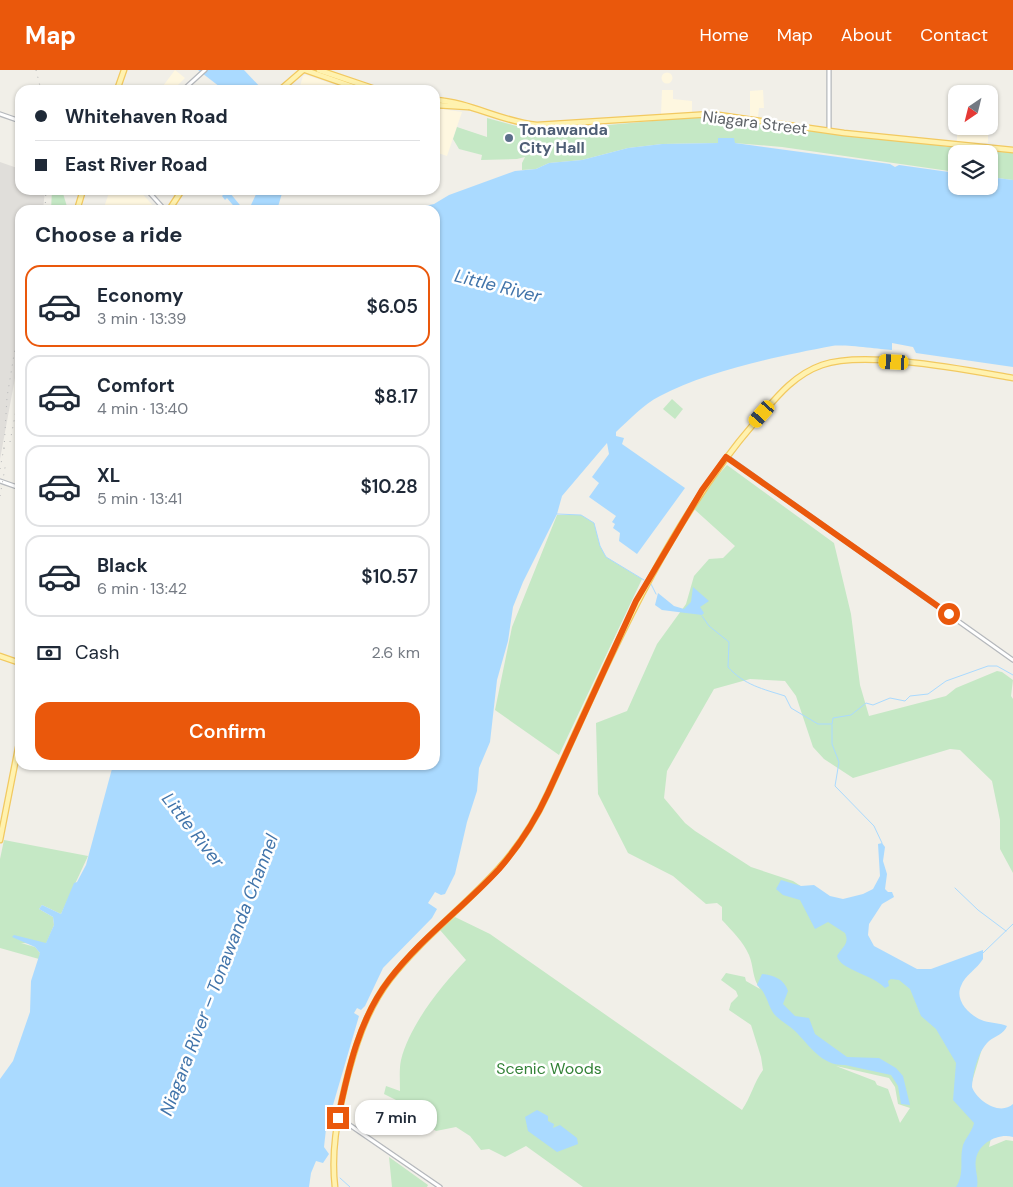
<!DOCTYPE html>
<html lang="en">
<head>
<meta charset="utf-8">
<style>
  :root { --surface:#fff; --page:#f2f2f3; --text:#1f2937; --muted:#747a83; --line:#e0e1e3; --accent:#ea580c }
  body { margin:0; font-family:"DM Sans",sans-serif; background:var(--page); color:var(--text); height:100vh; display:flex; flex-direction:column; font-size:19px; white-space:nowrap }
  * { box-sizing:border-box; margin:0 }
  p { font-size:16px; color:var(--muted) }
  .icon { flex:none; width:28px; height:28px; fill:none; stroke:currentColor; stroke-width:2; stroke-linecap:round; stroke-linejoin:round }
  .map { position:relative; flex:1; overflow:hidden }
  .sheet { position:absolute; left:15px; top:135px; width:425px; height:565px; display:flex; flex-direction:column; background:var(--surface); border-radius:15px; box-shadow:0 1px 4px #0004 }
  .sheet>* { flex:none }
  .top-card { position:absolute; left:15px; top:15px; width:425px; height:110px; border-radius:15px; box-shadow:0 1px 4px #0004; display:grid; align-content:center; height:110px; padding:0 20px; background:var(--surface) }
  .needle { width:32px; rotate:215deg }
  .fabs { position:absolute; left:948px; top:15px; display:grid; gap:10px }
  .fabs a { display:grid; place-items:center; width:50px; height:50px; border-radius:10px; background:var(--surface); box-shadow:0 1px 4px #0004; font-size:25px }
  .end { position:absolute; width:22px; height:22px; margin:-11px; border:6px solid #ea580c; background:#fff; box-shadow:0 0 0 2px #fff }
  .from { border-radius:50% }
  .bubble { position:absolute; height:35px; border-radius:15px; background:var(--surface); box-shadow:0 1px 4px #0004; font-size:16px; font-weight:600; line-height:35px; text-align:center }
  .car { position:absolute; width:15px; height:30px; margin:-15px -8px; border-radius:6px; box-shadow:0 0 4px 1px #0007; background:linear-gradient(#f5c518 24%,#345 0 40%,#f5c518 0 76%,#345 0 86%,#f5c518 0) }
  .top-card b { display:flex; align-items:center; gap:18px; height:48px; font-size:19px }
  .top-card b+b { border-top:1px solid var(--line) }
  .top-card i { width:12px; height:12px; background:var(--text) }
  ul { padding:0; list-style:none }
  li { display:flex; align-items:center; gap:15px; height:82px; margin:0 10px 8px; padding:0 10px; border:2px solid var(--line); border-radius:15px }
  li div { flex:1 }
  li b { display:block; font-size:19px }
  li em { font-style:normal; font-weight:600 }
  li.current { border-color:var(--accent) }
  li>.icon { width:45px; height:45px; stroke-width:1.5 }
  h2 { padding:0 20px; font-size:22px; line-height:60px }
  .pay { display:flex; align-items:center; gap:12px; height:55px; padding:0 20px; font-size:19px }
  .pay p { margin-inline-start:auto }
  .primary-button { display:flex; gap:10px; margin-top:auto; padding:10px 20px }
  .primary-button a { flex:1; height:58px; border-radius:15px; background:var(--accent); color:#fff; font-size:20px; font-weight:600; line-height:58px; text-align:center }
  header { display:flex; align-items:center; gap:30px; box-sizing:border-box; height:70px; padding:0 25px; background:var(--accent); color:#fff }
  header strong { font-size:24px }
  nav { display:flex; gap:28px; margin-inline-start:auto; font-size:18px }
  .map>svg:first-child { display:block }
</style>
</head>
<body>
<header>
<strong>Map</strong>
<nav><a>Home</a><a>Map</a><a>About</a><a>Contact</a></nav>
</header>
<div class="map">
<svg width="1013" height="1117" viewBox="0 0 1013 1117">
  <rect width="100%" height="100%" fill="#f1efe8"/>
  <g fill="#fef7e0">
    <polygon points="175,0 185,8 173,20 160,20"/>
    <circle cx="667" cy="8" r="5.5"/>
    <polygon points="306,5 341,17 340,20 293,20 297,15 300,16 303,6"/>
    <polygon points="662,20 673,20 673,29 692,31 692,42 661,44"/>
    <polygon points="763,20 764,38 759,38 758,47 750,46 750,21"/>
    <polygon points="435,38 462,42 447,86 435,82"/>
    <polygon points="957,56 988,56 988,73 957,72"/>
    <polygon points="110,120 122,123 125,120 139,120 157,140 103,140"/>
  </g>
  <polygon fill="#e0deda" points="0,92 20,99 20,120 45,120 43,140 20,140 20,281 0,389"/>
  <g fill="#c5e8c5" fill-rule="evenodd">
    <polygon points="707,46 951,77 1013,82 1013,110 989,107 989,84 956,84 956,102 782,77 734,73 734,68 719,68 718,73 662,74 628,78 582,90 549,93 536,99 522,100 522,93 525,87 517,89 481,90 482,85 459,79 453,69 457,57 487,67 487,48 524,58 553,60"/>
    <polygon points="52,120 62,120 68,140 51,140"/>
    <polygon points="672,329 683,339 675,349 663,339"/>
    <path d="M727,395L834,473L851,544L860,615L869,646L946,626L956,618L997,601L1002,602L1013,610L1011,626L1013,629V803L1000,779V750L992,711L960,680L950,679L853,708L824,689L813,677L796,626L785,611L750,609L714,619L667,701L664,728L685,753L695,761L751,797L793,811L830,835L875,882L984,972L969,1022L992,1064L989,1077L1006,1070L1013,1071V1117H583L526,1076L505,1087L489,1079L481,1080L470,1066L456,1057L436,1061L421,1050L418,1041L384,1024L386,1016L400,1021C400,1011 399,999 401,990C410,954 442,915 466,890L440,860L455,847L490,864L742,1040C751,1027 754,1012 763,1000L761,987L751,955L729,940L731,933L738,926L736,921L721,910L726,903L745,907L746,911L760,919C752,908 754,897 749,885C743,871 732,861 722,850V837L717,833L706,834L673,806L628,783L598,724L596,653L627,641L657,574L686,534L694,506L709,489L723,488L735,476L694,439L711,413ZM836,996L889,1008L895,1017L898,1034L910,1038L900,1053L888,1019L877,1015L875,1011Z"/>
    <polygon points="557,445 581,445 594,453 600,476 606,487 642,509 559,685 495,640 512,557"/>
    <polygon points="4,770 88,786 61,844 42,835 39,839 53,847 54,855 46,874 21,873 35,877 40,883 39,889 0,878 0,789"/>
    <polygon points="389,1087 428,1115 427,1117 392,1117"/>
  </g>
  <g fill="#aadaff">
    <polygon points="198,0 244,0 263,20 224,20"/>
    <path d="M718,68H734L735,73L890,94L895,97L899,95L956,103V116H989V107L1013,110V297L916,283L913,277L892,273V280C878,279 843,274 832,276C779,286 707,301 660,326C644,334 629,350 616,362V366L624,368L622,374L685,418L637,484L619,471L620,463L613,458L615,454L612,452L616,446L589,427L599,413L592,407L609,384L607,373L562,426L557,444L523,512L513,537L508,571L497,610L490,672L479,698L477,721L467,752L455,804L445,824L441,825L435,822L428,833L437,839L432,848L383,898L365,936L361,940L357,938L354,943L359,946L326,1059L324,1077L329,1084L323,1093L316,1091L311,1103L309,1117H0V1009L13,991L30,942L31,911L40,883L35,877L12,867L14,865L46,873L54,855L53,847L39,839L42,835L61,844L74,813L77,812L86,795L113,695H435V140H406L434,134L449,125L515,101L536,99L549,93L582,90L628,78L662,74L718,73Z"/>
    <polygon points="258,120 283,120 277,140 246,140 251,135"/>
    <polygon points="227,121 230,123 244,140 237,140 227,128 225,130 222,126"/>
    <polygon points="693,517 709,531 700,537 704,543 702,545 662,540 655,535 658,523 674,536 684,539 691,532"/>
    <path d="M882,773L885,777L883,791L887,804L885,819L888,822H892L894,827L882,834L869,854L868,865L874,876L917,899H931L983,880V889C977,899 965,905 961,916C954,931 971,947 984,951C992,953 1000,953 1007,956C1004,964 995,966 989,971C978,981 973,1002 972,1017C977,1031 1000,1046 1013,1034V1067C998,1063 979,1073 976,1089C974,1099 979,1108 977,1117H956C965,1103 959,1090 963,1075C966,1067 972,1062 974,1053L953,1030L956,993L936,959L921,946L910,919L899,910L891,909L888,911L889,916L885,918C872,904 840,900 837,886C842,877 850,874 845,863L828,852L815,859L800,830L783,825L776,819L781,810L801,816L814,815L830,826L843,829L863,824L873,819L880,806L878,774Z"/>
    <path d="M762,904C774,905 784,909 788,921L783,934L795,946L809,948L815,964L847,987L879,988L896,998L903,1006L910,1035L901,1034L898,1016L891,1005L845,995C822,996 810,976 795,961C789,955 780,951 774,944C767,934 767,923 757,915Z"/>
    <polygon points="537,1040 548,1046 548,1051 554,1054 553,1058 560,1055 577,1068 578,1074 557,1082 528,1061 525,1047"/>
  </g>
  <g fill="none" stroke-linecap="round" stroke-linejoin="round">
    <g stroke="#aadaff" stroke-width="1">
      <polyline points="557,444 581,445 594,453 600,476 606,487 644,510"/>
      <polyline points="651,514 656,524"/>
      <path d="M702,546L709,556L729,572L728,597C744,615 763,619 785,626L791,638L818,654H832L833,648L851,645L866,633L873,635L890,628L905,631L910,626L928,624L946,611L988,596H997L1013,605"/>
      <polyline points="832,655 832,674 839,692 835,716 874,756 882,773"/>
      <polyline points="955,818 978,840 1006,861"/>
      <polyline points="983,883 1013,854"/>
      <polyline points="340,1108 350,1117"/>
    </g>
    <defs>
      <g id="minor">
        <polyline points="183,20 205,0"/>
        <polyline points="0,44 20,51"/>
        <polyline points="829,61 829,0"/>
        <polyline points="147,120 165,140"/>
        <polyline points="727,387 1013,590"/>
        <polyline points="0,411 20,418"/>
        <polyline points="338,1047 440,1117"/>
      </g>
      <g id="major">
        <polyline points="305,0 362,20"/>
        <polyline points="319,0 378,20"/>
        <polyline points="117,20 124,0"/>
        <polyline points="280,20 303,0"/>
        <path d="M435,30C470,32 502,52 537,55L712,44L844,63L1013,80"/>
        <polyline points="435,35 468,37"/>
        <polyline points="77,140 83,120"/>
        <polyline points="169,140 182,120"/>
        <polyline points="0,586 20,593"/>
        <polyline points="0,770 20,668"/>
        <path d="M335,1117C331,1082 337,1050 345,1016C354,979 366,940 390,909C422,868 464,837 499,798C518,777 536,749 548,723C608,593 662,460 756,351C775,329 793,305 822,295C865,280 966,300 1013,308"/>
      </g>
    </defs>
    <use href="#minor" stroke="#b5b8bc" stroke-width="5.5"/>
    <use href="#major" stroke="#f2c960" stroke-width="7"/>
    <use href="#minor" stroke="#fff" stroke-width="3"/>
    <use href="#major" stroke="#fff2af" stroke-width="4.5"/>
    <g stroke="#b6b7b8" stroke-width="1" stroke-dasharray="1 6" stroke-linecap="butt">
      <polyline points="36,0 41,20"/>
      <polyline points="45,140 46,120"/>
      <polyline points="10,372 20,319"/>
      <polyline points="4,379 7,327 20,249"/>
      <polyline points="0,399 5,372"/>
      <polyline points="0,426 6,392"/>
    </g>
  </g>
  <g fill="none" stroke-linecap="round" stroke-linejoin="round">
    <path stroke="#ea580c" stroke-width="6" d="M338,1048C348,1000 359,949 389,910C421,868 464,837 499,799C518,777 536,749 548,723L636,531L702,420L726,387L949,544"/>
  </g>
  <circle fill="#5c6f8a" stroke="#fff" stroke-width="2" cx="509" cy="68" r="5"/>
  <g text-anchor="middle" stroke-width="5" stroke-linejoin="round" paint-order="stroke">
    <g font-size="16" fill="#5f6368" stroke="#fff">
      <text transform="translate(755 52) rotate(7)" y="6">Niagara Street</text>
    </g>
    <g font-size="16" font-weight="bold" fill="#4e5e75" stroke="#fff" text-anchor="start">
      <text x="519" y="65">Tonawanda<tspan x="519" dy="18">City Hall</tspan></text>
    </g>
    <g font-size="16" fill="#348238" stroke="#fff">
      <text x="549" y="1004">Scenic Woods</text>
    </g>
    <g font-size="18" font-style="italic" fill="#4174aa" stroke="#fff">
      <text transform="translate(498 216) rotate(14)" y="6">Little River</text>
      <text transform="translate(193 760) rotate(52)" y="6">Little River</text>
      <text transform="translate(219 905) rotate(-69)" y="6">Niagara River – Tonawanda Channel</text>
    </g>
  </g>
</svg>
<div class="fabs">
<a><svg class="needle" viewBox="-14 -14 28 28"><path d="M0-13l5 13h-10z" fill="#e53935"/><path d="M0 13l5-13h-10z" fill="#747a83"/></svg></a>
<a><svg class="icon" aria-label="layers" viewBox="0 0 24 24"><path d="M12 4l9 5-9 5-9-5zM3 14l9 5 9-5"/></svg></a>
</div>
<i class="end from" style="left:949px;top:544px"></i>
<i class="end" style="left:338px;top:1048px"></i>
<div class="bubble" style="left:355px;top:1030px;width:82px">7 min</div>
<i class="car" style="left:894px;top:292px;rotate:273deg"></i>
<i class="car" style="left:762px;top:344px;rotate:221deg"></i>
<div class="top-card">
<b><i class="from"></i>Whitehaven Road</b>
<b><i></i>East River Road</b>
</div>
<section class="sheet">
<h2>Choose a ride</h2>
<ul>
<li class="current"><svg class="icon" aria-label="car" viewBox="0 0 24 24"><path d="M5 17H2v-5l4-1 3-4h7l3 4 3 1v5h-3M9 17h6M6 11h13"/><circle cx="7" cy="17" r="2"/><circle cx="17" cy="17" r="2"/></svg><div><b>Economy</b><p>3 min · 13:39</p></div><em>$6.05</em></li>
<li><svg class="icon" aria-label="car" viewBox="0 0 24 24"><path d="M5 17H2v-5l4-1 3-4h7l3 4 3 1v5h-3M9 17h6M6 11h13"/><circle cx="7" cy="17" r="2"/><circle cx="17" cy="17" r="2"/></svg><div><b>Comfort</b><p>4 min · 13:40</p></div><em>$8.17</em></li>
<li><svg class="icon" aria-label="car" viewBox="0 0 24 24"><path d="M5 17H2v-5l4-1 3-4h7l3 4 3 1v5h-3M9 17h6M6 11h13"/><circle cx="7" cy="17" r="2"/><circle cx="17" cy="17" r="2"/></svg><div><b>XL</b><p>5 min · 13:41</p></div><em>$10.28</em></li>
<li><svg class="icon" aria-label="car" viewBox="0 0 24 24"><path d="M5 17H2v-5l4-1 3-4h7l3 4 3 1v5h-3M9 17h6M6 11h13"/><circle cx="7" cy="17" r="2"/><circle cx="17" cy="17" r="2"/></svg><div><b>Black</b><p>6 min · 13:42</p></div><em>$10.57</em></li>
</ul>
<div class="pay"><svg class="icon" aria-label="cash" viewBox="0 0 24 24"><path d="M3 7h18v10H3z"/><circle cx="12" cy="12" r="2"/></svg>Cash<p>2.6 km</p></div>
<div class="primary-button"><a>Confirm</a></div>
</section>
</div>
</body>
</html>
